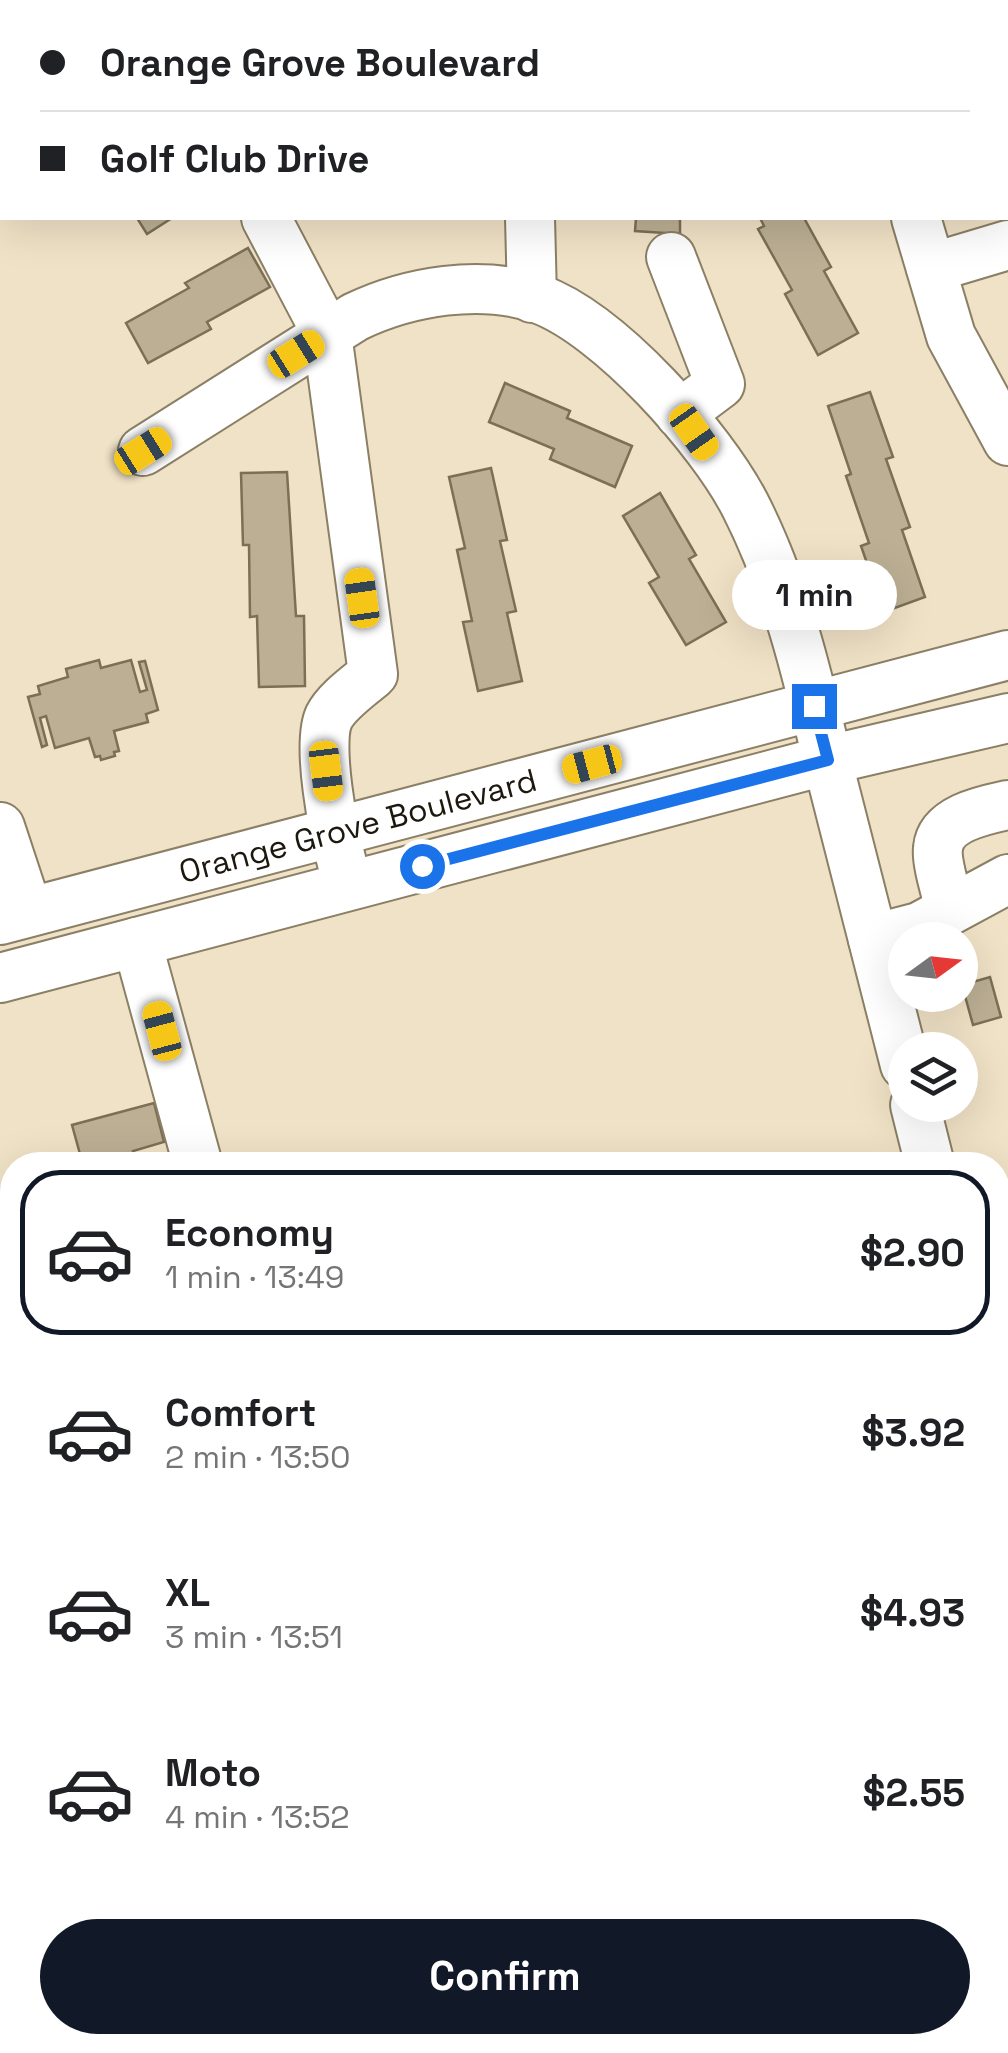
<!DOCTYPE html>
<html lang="en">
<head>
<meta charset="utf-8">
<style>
  :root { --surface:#fff; --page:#f6f6f6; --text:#202124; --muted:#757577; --line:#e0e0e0; --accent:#111827 }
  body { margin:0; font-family:"Space Grotesk",sans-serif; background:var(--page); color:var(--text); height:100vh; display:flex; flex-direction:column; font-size:38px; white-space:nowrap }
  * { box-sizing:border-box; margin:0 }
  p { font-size:32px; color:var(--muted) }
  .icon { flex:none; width:55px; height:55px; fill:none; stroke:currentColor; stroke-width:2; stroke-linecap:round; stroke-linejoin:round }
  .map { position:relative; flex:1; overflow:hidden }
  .side { position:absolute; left:0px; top:1152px; width:1010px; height:902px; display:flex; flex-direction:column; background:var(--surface); border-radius:40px 40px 0 0; box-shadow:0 10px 40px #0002 }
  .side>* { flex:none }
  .guide { position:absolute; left:0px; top:0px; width:1010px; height:220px; box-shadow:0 10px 40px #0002; display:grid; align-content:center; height:220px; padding:0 40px; background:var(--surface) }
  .needle { width:65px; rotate:75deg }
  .buttons { position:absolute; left:888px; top:922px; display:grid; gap:20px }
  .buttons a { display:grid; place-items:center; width:90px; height:90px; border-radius:50%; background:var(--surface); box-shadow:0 10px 40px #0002; font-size:50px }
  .end { position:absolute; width:45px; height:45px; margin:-22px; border:12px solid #1a73e8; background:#fff; box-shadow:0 0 0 5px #fff }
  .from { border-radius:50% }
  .bubble { position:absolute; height:70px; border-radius:35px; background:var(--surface); box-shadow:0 10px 40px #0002; font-size:32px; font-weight:700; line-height:70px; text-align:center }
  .car { position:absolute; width:30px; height:60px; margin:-30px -15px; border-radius:12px; box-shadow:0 0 8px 2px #0007; background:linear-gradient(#f5c518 24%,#345 0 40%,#f5c518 0 76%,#345 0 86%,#f5c518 0) }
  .guide b { display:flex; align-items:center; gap:35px; height:95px; font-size:38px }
  .guide b+b { border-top:2px solid var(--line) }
  .guide i { width:25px; height:25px; background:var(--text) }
  ul { padding:18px 0 0; list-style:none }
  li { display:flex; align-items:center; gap:30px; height:165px; margin:0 20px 15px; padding:0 20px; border:5px solid transparent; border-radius:40px }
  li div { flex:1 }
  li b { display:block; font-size:38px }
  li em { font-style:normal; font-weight:700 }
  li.current { border-color:var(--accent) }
  li>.icon { width:90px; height:90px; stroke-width:1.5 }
  .action { display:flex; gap:20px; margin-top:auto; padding:20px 40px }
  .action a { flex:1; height:115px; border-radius:60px; background:var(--accent); color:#fff; font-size:40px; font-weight:700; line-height:115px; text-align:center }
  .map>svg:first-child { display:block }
</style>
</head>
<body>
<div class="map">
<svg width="1008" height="2053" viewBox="0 0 1008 2053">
  <rect width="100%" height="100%" fill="#f0e2c6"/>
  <g fill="#c8ccaf">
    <polygon points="12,1230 12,2042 243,2043 239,2053 0,2053 0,1233"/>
    <polygon points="998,1890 1008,1897 1008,2053 701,2053 698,2043 998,2042"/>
  </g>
  <g fill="#bcaf94" stroke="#7b6f56" stroke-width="2.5">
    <polygon points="137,218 172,218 147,234"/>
    <polygon points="636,218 680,218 680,234 635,231"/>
    <polygon points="760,218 804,218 831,267 824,271 858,333 818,355 785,294 792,290 758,229 764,226"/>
    <polygon points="248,248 270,287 207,322 211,329 148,363 126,323 189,288 185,283"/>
    <polygon points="505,383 570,411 567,418 632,446 615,487 550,459 554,449 489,422"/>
    <polygon points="870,392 893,457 886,459 910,527 902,530 925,597 884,612 861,546 869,543 846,476 851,474 828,406"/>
    <polygon points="491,468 507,540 500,541 516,611 507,613 522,681 478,691 463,622 472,621 457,550 465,548 449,477"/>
    <polygon points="287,472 296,616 304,616 305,686 259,687 257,616 250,617 249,545 243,545 241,473"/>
    <polygon points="660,493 696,555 689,559 726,622 686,645 649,583 659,577 623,516"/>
    <polygon points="99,660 101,668 131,660 140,692 147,690 139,662 145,661 158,710 146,714 148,722 114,731 119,751 114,752 115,756 101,760 100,756 95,757 89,738 55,748 46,716 40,718 47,745 42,747 28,697 40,694 38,686 68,677 66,669"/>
    <polygon points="990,977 1001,1017 973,1025 962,985"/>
    <polygon points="154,1103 164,1142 133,1151 137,1165 168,1157 170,1165 123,1165 122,1161 104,1165 103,1160 83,1165 72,1125"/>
    <polygon points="999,1673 1008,1685 1008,1824 1005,1826 998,1815"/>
    <polygon points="675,2042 676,2053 606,2053 603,2044"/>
  </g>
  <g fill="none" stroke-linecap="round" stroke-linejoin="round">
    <defs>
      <g id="minor">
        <polyline points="152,0 153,2"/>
        <polyline points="525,0 525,2"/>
        <polyline points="771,0 773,2"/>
        <polyline points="818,2 826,0"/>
        <path d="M266,218L327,334L373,674C359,686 337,701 329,717C316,744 334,834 342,863"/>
        <polyline points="530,218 532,298"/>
        <polyline points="916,218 951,336 1008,441"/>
        <polyline points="671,257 720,384 680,414"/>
        <polyline points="931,268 1008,245"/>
        <path d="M143,451L355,317C409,291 481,279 539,299C610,325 711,439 745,505C789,591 810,686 832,779C856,874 881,970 905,1065"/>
        <polyline points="0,827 28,912"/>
        <path d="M950,910C947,895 936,863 938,848C941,818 985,810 1008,805"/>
        <path id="s1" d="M0,920L1008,655"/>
        <polyline points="873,939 919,927 1008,879"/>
        <polyline points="137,942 198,1165"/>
        <polyline points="0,978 828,760 1008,718"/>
        <polyline points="915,1105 930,1165"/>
        <polyline points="998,1449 1008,1491"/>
      </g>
    </defs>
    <use href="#minor" stroke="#8b7f65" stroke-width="52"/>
    <use href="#minor" stroke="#fff" stroke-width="48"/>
  </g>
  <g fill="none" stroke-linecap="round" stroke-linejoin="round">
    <polyline stroke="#1a73e8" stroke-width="12" points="422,866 828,760 814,706"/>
  </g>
  <g text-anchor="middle" stroke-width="9" stroke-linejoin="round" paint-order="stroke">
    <g font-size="32" fill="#1d180e" stroke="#fdefd3">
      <text dy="11" stroke="none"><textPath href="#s1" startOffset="370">Orange Grove Boulevard</textPath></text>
    </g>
  </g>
</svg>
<div class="buttons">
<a><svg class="needle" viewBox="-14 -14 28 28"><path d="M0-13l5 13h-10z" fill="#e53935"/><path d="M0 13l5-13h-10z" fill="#757577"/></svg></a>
<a><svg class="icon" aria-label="layers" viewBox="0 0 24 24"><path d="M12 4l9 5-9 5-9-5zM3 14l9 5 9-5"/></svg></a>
</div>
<i class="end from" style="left:422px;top:866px"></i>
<i class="end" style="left:814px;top:706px"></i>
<div class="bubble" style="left:732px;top:560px;width:165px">1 min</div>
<i class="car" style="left:296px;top:354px;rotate:58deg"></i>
<i class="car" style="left:694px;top:432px;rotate:145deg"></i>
<i class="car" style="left:143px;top:451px;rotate:58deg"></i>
<i class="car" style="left:362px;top:598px;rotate:352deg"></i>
<i class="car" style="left:592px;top:764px;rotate:255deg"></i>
<i class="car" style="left:326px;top:771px;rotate:173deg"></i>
<i class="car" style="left:162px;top:1031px;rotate:345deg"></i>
<div class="guide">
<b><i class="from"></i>Orange Grove Boulevard</b>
<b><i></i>Golf Club Drive</b>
</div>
<section class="side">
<ul>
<li class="current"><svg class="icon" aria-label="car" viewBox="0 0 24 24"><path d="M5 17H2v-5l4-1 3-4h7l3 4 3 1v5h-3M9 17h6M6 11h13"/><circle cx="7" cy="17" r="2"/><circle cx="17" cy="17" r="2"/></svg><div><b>Economy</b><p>1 min · 13:49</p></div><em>$2.90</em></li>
<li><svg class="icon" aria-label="car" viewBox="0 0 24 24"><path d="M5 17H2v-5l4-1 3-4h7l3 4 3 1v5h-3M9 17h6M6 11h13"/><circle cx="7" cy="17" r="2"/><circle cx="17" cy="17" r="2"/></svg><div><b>Comfort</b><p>2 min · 13:50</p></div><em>$3.92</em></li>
<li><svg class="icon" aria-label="car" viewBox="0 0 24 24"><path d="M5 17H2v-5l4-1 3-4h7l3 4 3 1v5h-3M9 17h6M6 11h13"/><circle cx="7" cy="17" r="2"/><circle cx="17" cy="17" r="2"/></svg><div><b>XL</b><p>3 min · 13:51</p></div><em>$4.93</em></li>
<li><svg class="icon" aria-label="car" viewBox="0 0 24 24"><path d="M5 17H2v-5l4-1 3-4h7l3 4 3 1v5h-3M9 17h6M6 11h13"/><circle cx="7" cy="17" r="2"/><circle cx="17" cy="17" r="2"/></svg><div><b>Moto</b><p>4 min · 13:52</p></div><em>$2.55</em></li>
</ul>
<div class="action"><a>Confirm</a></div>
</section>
</div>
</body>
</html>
